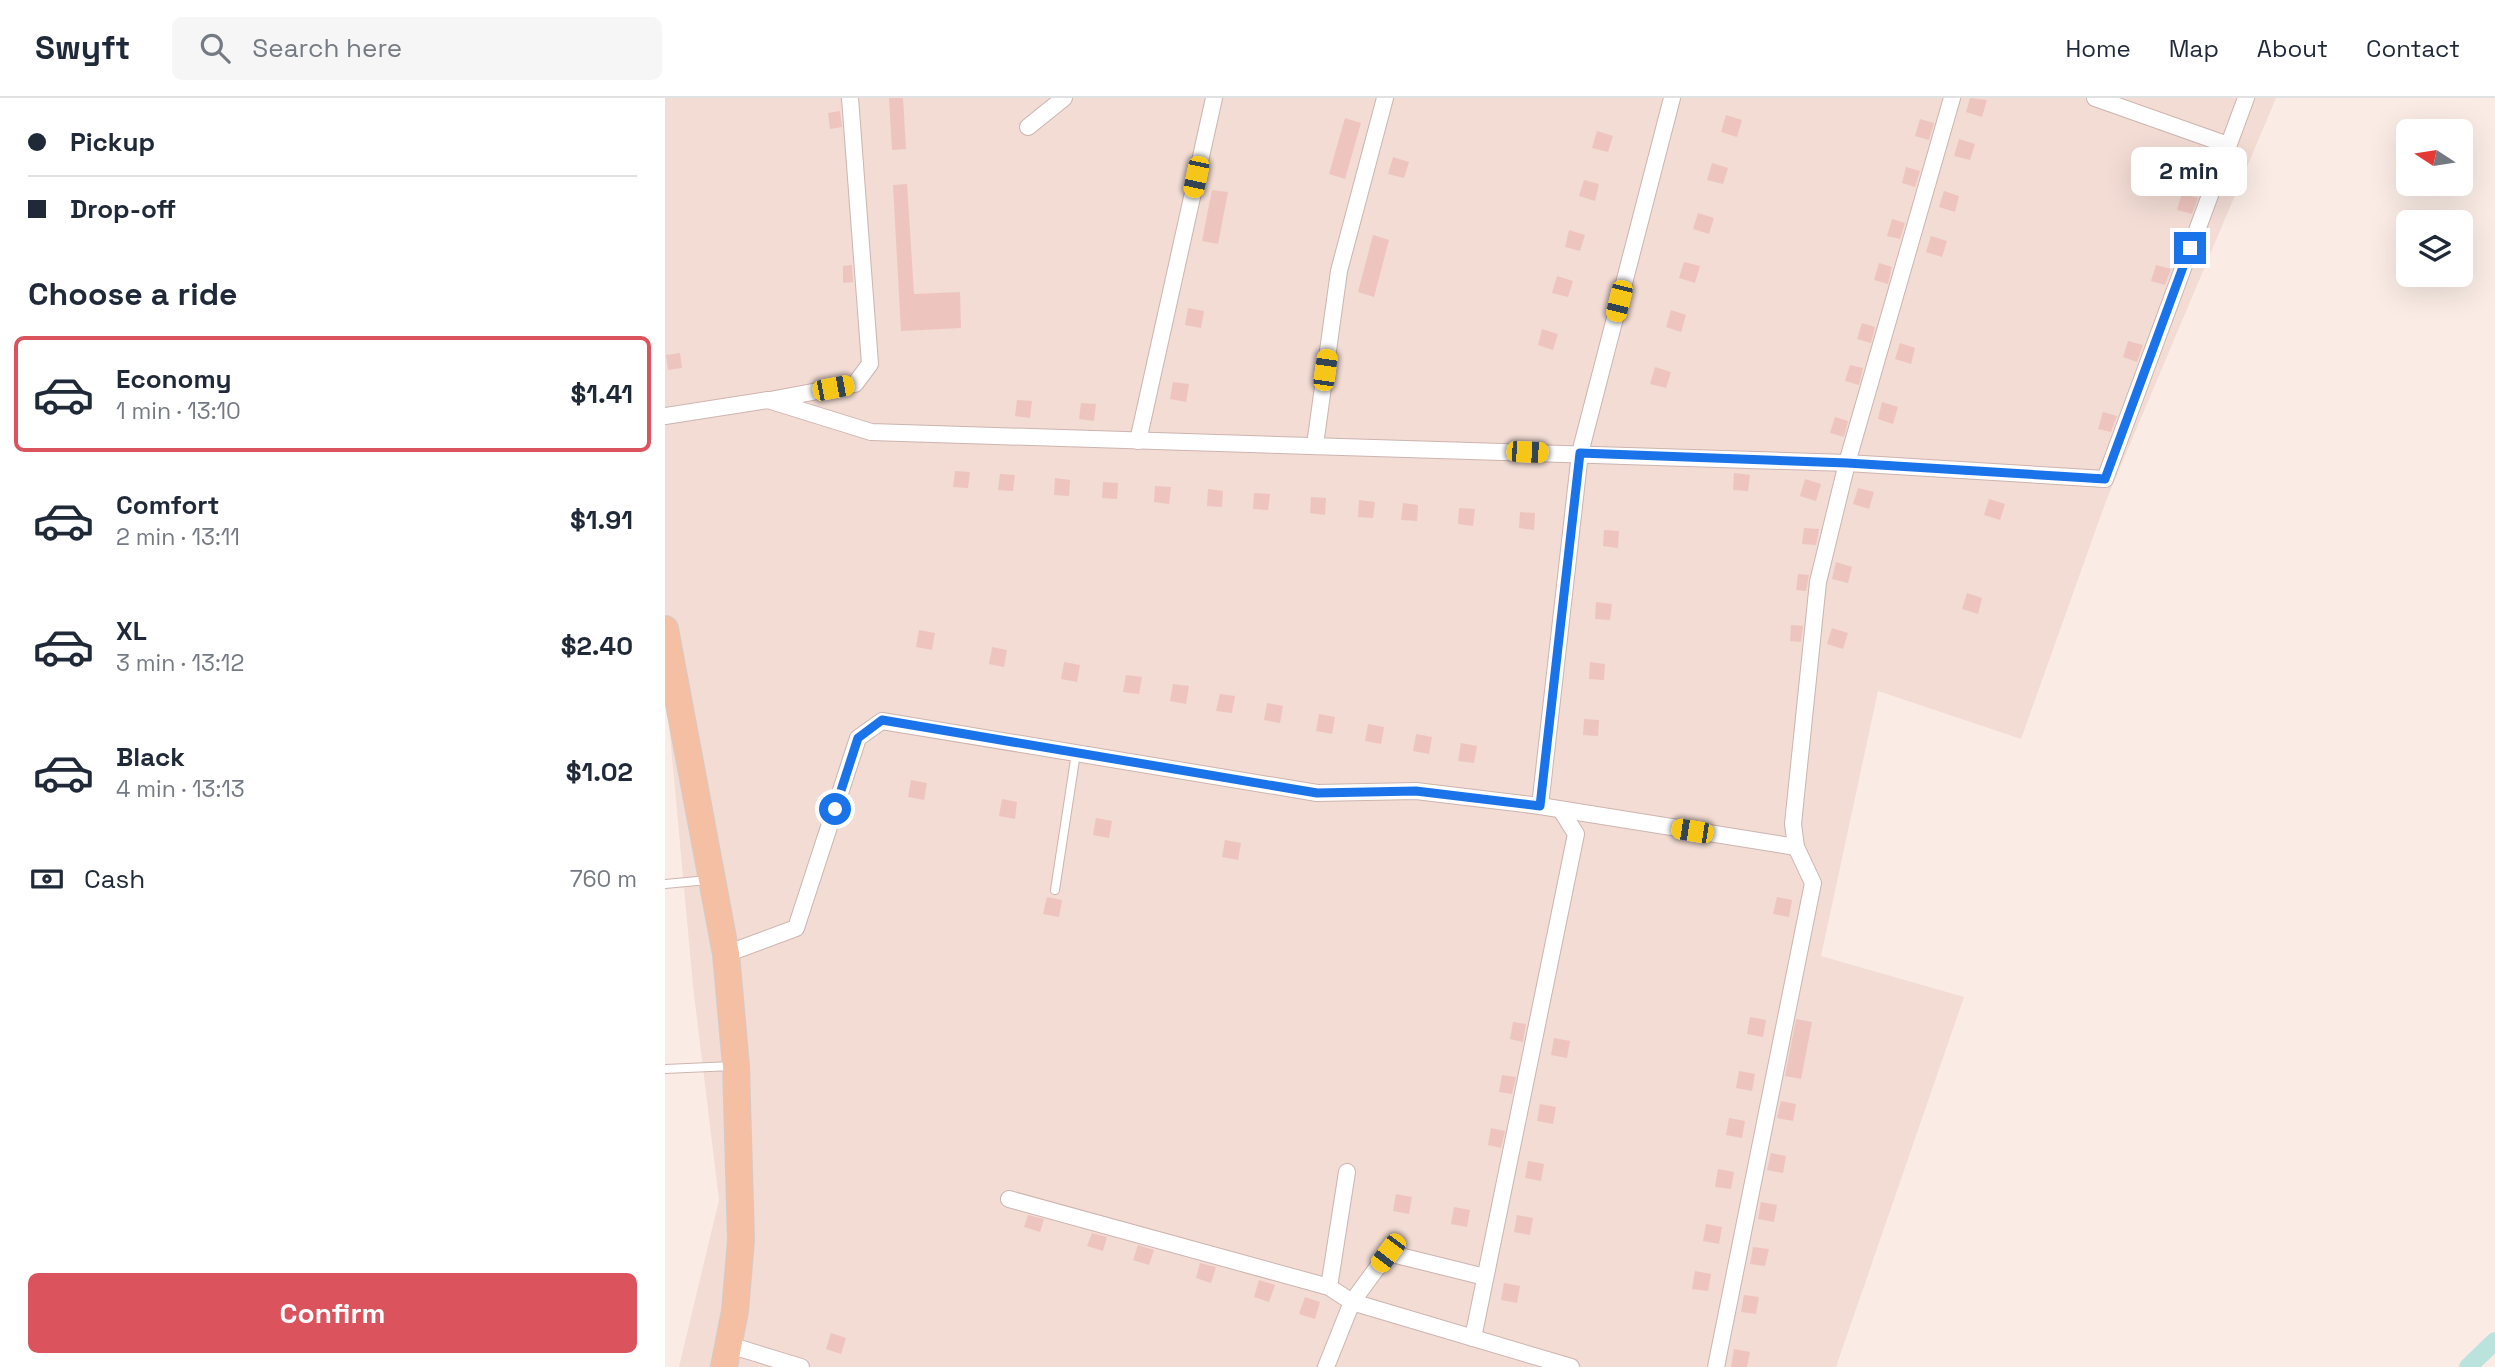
<!DOCTYPE html>
<html lang="en">
<head>
<meta charset="utf-8">
<style>
  :root { --surface:#fff; --page:#f6f6f7; --text:#1f2937; --muted:#747a83; --line:#e0e1e3; --accent:#db535c }
  body { margin:0; font-family:"Space Grotesk",sans-serif; background:var(--page); color:var(--text); height:100vh; display:flex; flex-direction:column; font-size:26px; white-space:nowrap }
  * { box-sizing:border-box; margin:0 }
  p { font-size:23px; color:var(--muted) }
  .icon { flex:none; width:38px; height:38px; fill:none; stroke:currentColor; stroke-width:2; stroke-linecap:round; stroke-linejoin:round }
  .map { position:relative; flex:1; overflow:hidden }
  .sheet { display:flex; flex-direction:column; background:var(--surface); width:665px }
  .sheet>* { flex:none }
  .guide { display:grid; align-content:center; height:154px; padding:0 28px; background:var(--surface) }
  .needle { width:46px; rotate:282deg }
  .buttons { position:absolute; left:1731px; top:21px; display:grid; gap:14px }
  .buttons a { display:grid; place-items:center; width:77px; height:77px; border-radius:10px; background:var(--surface); box-shadow:0 7px 28px #0002; font-size:35px }
  .end { position:absolute; width:32px; height:32px; margin:-16px; border:9px solid #1a73e8; background:#fff; box-shadow:0 0 0 4px #fff }
  .from { border-radius:50% }
  .bubble { position:absolute; height:49px; border-radius:10px; background:var(--surface); box-shadow:0 7px 28px #0002; font-size:23px; font-weight:700; line-height:49px; text-align:center }
  .car { position:absolute; width:21px; height:42px; margin:-21px -10px; border-radius:9px; box-shadow:0 0 5px 2px #0007; background:linear-gradient(#f5c518 24%,#345 0 40%,#f5c518 0 76%,#345 0 86%,#f5c518 0) }
  .guide b { display:flex; align-items:center; gap:24px; height:66px; font-size:26px }
  .guide b+b { border-top:2px solid var(--line) }
  .guide i { width:18px; height:18px; background:var(--text) }
  ul { padding:0; list-style:none }
  li { display:flex; align-items:center; gap:21px; height:116px; margin:0 14px 10px; padding:0 14px; border:4px solid transparent; border-radius:10px }
  li div { flex:1 }
  li b { display:block; font-size:26px }
  li em { font-style:normal; font-weight:700 }
  li.current { border-color:var(--accent) }
  li>.icon { width:63px; height:63px; stroke-width:1.5 }
  h2 { padding:0 28px; font-size:32px; line-height:84px }
  .pay { display:flex; align-items:center; gap:18px; height:77px; padding:0 28px; font-size:26px }
  .pay p { margin-inline-start:auto }
  .primary-button { display:flex; gap:14px; margin-top:auto; padding:14px 28px }
  .primary-button a { flex:1; height:80px; border-radius:10px; background:var(--accent); color:#fff; font-size:28px; font-weight:700; line-height:80px; text-align:center }
  header { display:flex; align-items:center; gap:42px; box-sizing:border-box; height:98px; padding:0 35px; background:var(--surface); border-bottom:2px solid var(--line) }
  header strong { font-size:33px }
  nav { display:flex; gap:38px; margin-inline-start:auto; font-size:24px }
  .search { width:490px; height:63px; background:var(--page); display:flex; align-items:center; gap:18px; box-sizing:border-box; padding:0 24px; border-radius:10px; color:var(--muted); font-size:26px }
  main { display:flex; flex:1; min-height:0 }
  .map>svg:first-child { display:block }
</style>
</head>
<body>
<header>
<strong>Swyft</strong>
<div class="search"><svg class="icon" aria-label="search" viewBox="0 0 24 24"><circle cx="10" cy="10" r="6"/><path d="M15 15l6 6"/></svg>Search here</div>
<nav><a>Home</a><a>Map</a><a>About</a><a>Contact</a></nav>
</header>
<main>
<section class="sheet">
<div class="guide">
<b><i class="from"></i>Pickup</b>
<b><i></i>Drop-off</b>
</div>
<h2>Choose a ride</h2>
<ul>
<li class="current"><svg class="icon" aria-label="car" viewBox="0 0 24 24"><path d="M5 17H2v-5l4-1 3-4h7l3 4 3 1v5h-3M9 17h6M6 11h13"/><circle cx="7" cy="17" r="2"/><circle cx="17" cy="17" r="2"/></svg><div><b>Economy</b><p>1 min · 13:10</p></div><em>$1.41</em></li>
<li><svg class="icon" aria-label="car" viewBox="0 0 24 24"><path d="M5 17H2v-5l4-1 3-4h7l3 4 3 1v5h-3M9 17h6M6 11h13"/><circle cx="7" cy="17" r="2"/><circle cx="17" cy="17" r="2"/></svg><div><b>Comfort</b><p>2 min · 13:11</p></div><em>$1.91</em></li>
<li><svg class="icon" aria-label="car" viewBox="0 0 24 24"><path d="M5 17H2v-5l4-1 3-4h7l3 4 3 1v5h-3M9 17h6M6 11h13"/><circle cx="7" cy="17" r="2"/><circle cx="17" cy="17" r="2"/></svg><div><b>XL</b><p>3 min · 13:12</p></div><em>$2.40</em></li>
<li><svg class="icon" aria-label="car" viewBox="0 0 24 24"><path d="M5 17H2v-5l4-1 3-4h7l3 4 3 1v5h-3M9 17h6M6 11h13"/><circle cx="7" cy="17" r="2"/><circle cx="17" cy="17" r="2"/></svg><div><b>Black</b><p>4 min · 13:13</p></div><em>$1.02</em></li>
</ul>
<div class="pay"><svg class="icon" aria-label="cash" viewBox="0 0 24 24"><path d="M3 7h18v10H3z"/><circle cx="12" cy="12" r="2"/></svg>Cash<p>760 m</p></div>
<div class="primary-button"><a>Confirm</a></div>
</section>
<div class="map">
<svg width="1830" height="1269" viewBox="0 0 1830 1269">
  <rect width="100%" height="100%" fill="#faece5"/>
  <polygon fill="#f2dcd4" points="0,0 1611,0 1441,403 1356,641 1213,593 1156,858 1299,899 1171,1269 14,1269 54,1102 28,888 0,582"/>
  <g fill="none" stroke-linecap="round" stroke-linejoin="round">
    <polyline stroke="#bbe3dd" stroke-width="18" points="1803,1269 1830,1243"/>
  </g>
  <g fill="#eec4bf">
    <polygon points="224,0 238,0 241,51 227,52"/>
    <polygon points="1305,0 1322,2 1317,19 1301,14"/>
    <polygon points="175,13 177,29 165,31 163,15"/>
    <polygon points="1061,17 1077,22 1072,39 1056,34"/>
    <polygon points="680,20 696,25 680,81 664,76"/>
    <polygon points="1255,21 1269,25 1264,42 1250,38"/>
    <polygon points="932,33 948,38 943,54 927,50"/>
    <polygon points="1294,41 1310,46 1305,62 1289,58"/>
    <polygon points="1534,48 1549,53 1545,68 1529,64"/>
    <polygon points="728,59 744,64 739,80 723,76"/>
    <polygon points="1047,65 1063,70 1058,86 1042,82"/>
    <polygon points="1241,69 1255,73 1250,89 1237,85"/>
    <polygon points="919,82 934,86 930,103 914,98"/>
    <polygon points="242,86 249,196 295,194 296,230 236,233 228,87"/>
    <polygon points="547,92 563,94 553,146 537,143"/>
    <polygon points="1279,93 1294,98 1290,114 1274,109"/>
    <polygon points="1517,95 1533,100 1527,116 1512,112"/>
    <polygon points="1033,115 1049,120 1044,136 1028,131"/>
    <polygon points="1227,121 1240,125 1235,141 1222,138"/>
    <polygon points="904,132 920,137 915,153 900,149"/>
    <polygon points="708,137 724,142 709,199 693,194"/>
    <polygon points="1266,138 1282,143 1277,159 1261,154"/>
    <polygon points="1019,164 1035,168 1030,185 1014,180"/>
    <polygon points="1214,165 1227,169 1223,186 1209,182"/>
    <polygon points="187,167 188,184 178,185 178,168"/>
    <polygon points="1491,167 1506,171 1500,187 1486,183"/>
    <polygon points="892,178 908,183 903,199 887,195"/>
    <polygon points="523,210 539,213 536,230 520,227"/>
    <polygon points="1006,212 1021,217 1016,234 1001,229"/>
    <polygon points="1197,225 1210,229 1206,245 1192,241"/>
    <polygon points="877,231 893,236 888,252 873,247"/>
    <polygon points="1463,243 1478,247 1472,264 1458,259"/>
    <polygon points="1235,245 1250,250 1246,266 1230,261"/>
    <polygon points="15,255 17,270 3,272 1,257"/>
    <polygon points="1185,267 1198,270 1194,287 1180,283"/>
    <polygon points="990,269 1006,274 1001,290 985,286"/>
    <polygon points="508,284 524,286 521,304 505,301"/>
    <polygon points="352,302 367,303 365,320 350,318"/>
    <polygon points="1217,304 1233,309 1228,326 1213,321"/>
    <polygon points="416,305 431,306 429,323 414,321"/>
    <polygon points="1438,314 1452,318 1446,334 1433,331"/>
    <polygon points="1170,319 1183,323 1179,339 1165,335"/>
    <polygon points="290,373 305,374 303,390 288,389"/>
    <polygon points="1069,375 1085,377 1083,393 1068,392"/>
    <polygon points="335,376 350,377 348,393 333,392"/>
    <polygon points="390,380 405,382 404,398 389,397"/>
    <polygon points="1140,381 1156,386 1151,403 1135,398"/>
    <polygon points="438,384 453,385 452,401 437,400"/>
    <polygon points="490,388 506,389 504,406 489,404"/>
    <polygon points="1193,390 1209,394 1204,411 1188,406"/>
    <polygon points="543,391 558,393 557,409 542,408"/>
    <polygon points="589,395 605,396 603,412 588,411"/>
    <polygon points="646,399 661,400 660,417 645,415"/>
    <polygon points="1324,401 1340,406 1335,422 1319,417"/>
    <polygon points="694,402 710,404 708,420 693,419"/>
    <polygon points="738,405 753,407 752,423 736,422"/>
    <polygon points="794,410 810,411 808,428 793,426"/>
    <polygon points="855,414 870,415 869,432 854,430"/>
    <polygon points="1139,430 1154,431 1151,447 1137,446"/>
    <polygon points="939,432 954,433 953,450 938,448"/>
    <polygon points="1171,464 1187,469 1183,485 1167,481"/>
    <polygon points="1133,476 1144,477 1141,493 1131,492"/>
    <polygon points="1302,495 1317,500 1313,516 1297,511"/>
    <polygon points="931,504 947,506 945,522 930,521"/>
    <polygon points="1126,527 1138,528 1136,544 1125,543"/>
    <polygon points="1167,530 1183,535 1178,551 1162,546"/>
    <polygon points="254,532 270,535 267,552 251,549"/>
    <polygon points="327,549 342,552 339,569 324,566"/>
    <polygon points="399,564 415,567 412,584 396,581"/>
    <polygon points="925,564 940,566 939,582 924,581"/>
    <polygon points="461,577 477,579 474,596 458,594"/>
    <polygon points="508,586 524,588 521,606 505,603"/>
    <polygon points="555,596 570,598 567,615 551,613"/>
    <polygon points="602,605 618,608 615,625 599,622"/>
    <polygon points="654,616 670,619 667,636 651,633"/>
    <polygon points="919,621 934,622 933,638 918,637"/>
    <polygon points="703,626 719,629 716,646 700,643"/>
    <polygon points="751,636 767,639 764,656 748,653"/>
    <polygon points="796,645 812,648 809,665 793,663"/>
    <polygon points="246,682 262,685 259,702 243,699"/>
    <polygon points="337,701 352,704 350,721 334,718"/>
    <polygon points="431,720 447,723 444,740 428,737"/>
    <polygon points="560,742 576,745 573,762 557,759"/>
    <polygon points="382,799 397,802 394,819 378,816"/>
    <polygon points="1112,799 1127,802 1124,819 1108,816"/>
    <polygon points="1085,919 1101,922 1098,939 1082,936"/>
    <polygon points="1131,921 1147,924 1136,981 1120,978"/>
    <polygon points="848,924 861,926 858,944 845,941"/>
    <polygon points="889,940 905,943 902,960 886,957"/>
    <polygon points="1074,973 1090,976 1087,993 1071,990"/>
    <polygon points="837,977 851,979 847,996 834,994"/>
    <polygon points="1116,1003 1131,1006 1128,1023 1112,1020"/>
    <polygon points="875,1006 891,1009 888,1026 872,1023"/>
    <polygon points="1064,1020 1080,1023 1077,1040 1061,1037"/>
    <polygon points="826,1030 840,1033 836,1050 823,1047"/>
    <polygon points="1106,1055 1121,1058 1118,1075 1102,1072"/>
    <polygon points="863,1063 879,1066 876,1083 860,1080"/>
    <polygon points="1053,1071 1069,1074 1066,1091 1050,1089"/>
    <polygon points="731,1096 747,1099 744,1116 728,1113"/>
    <polygon points="1096,1104 1112,1107 1109,1124 1093,1121"/>
    <polygon points="789,1109 805,1112 802,1129 786,1126"/>
    <polygon points="363,1117 379,1121 375,1134 359,1129"/>
    <polygon points="852,1117 868,1120 865,1137 849,1134"/>
    <polygon points="1041,1126 1057,1129 1054,1146 1038,1143"/>
    <polygon points="427,1135 442,1139 438,1153 422,1148"/>
    <polygon points="473,1147 489,1152 484,1167 468,1162"/>
    <polygon points="1088,1149 1104,1151 1100,1168 1085,1166"/>
    <polygon points="535,1165 551,1169 546,1185 531,1180"/>
    <polygon points="1030,1173 1046,1176 1043,1193 1027,1191"/>
    <polygon points="594,1182 610,1187 604,1204 589,1199"/>
    <polygon points="839,1185 855,1188 852,1205 836,1202"/>
    <polygon points="1079,1197 1094,1199 1091,1216 1076,1214"/>
    <polygon points="640,1199 655,1204 650,1221 634,1216"/>
    <polygon points="166,1235 181,1240 176,1256 161,1251"/>
    <polygon points="1069,1251 1085,1254 1082,1269 1066,1269"/>
  </g>
  <g fill="none" stroke-linecap="round" stroke-linejoin="round">
    <defs>
      <g id="service">
        <polyline points="0,786 43,782"/>
        <polyline points="390,792 411,655"/>
        <polyline points="0,971 67,968"/>
      </g>
      <g id="minor">
        <polyline points="1430,0 1563,47"/>
        <polyline points="363,29 399,0"/>
        <polyline points="105,302 190,286 205,266 185,0"/>
        <polyline points="0,318 103,302 206,334 1182,365 1440,381 1581,0"/>
        <polyline points="473,343 549,0"/>
        <polyline points="650,347 674,173 720,0"/>
        <polyline points="875,708 915,355 1007,0"/>
        <polyline points="61,856 131,830 193,640 217,623 652,695 751,693 875,708 1131,749"/>
        <polyline points="344,1101 664,1189 687,1204 906,1269"/>
        <polyline points="664,1189 682,1074"/>
        <polyline points="808,1240 911,736 896,712"/>
        <polyline points="64,1247 136,1269"/>
        <polyline points="661,1269 687,1204 723,1155 820,1179"/>
        <polyline points="1051,1269 1148,785 1131,749 1128,726 1153,484 1182,365 1287,0"/>
      </g>
      <polyline id="primary" points="0,531 61,856 71,968 76,1142 70,1213 59,1269"/>
    </defs>
    <use href="#service" stroke="#cdb4af" stroke-width="10"/>
    <use href="#minor" stroke="#cdb4af" stroke-width="18"/>
    <use href="#primary" stroke="#d5cac9" stroke-width="28"/>
    <use href="#service" stroke="#fff" stroke-width="8"/>
    <use href="#minor" stroke="#fff" stroke-width="16"/>
    <use href="#primary" stroke="#f4bfa3" stroke-width="26"/>
  </g>
  <g fill="none" stroke-linecap="round" stroke-linejoin="round">
    <polyline stroke="#1a73e8" stroke-width="9" points="170,711 193,640 217,622 652,695 751,693 875,708 915,355 1182,365 1440,381 1525,150"/>
  </g>
</svg>
<div class="buttons">
<a><svg class="needle" viewBox="-14 -14 28 28"><path d="M0-13l5 13h-10z" fill="#e53935"/><path d="M0 13l5-13h-10z" fill="#747a83"/></svg></a>
<a><svg class="icon" aria-label="layers" viewBox="0 0 24 24"><path d="M12 4l9 5-9 5-9-5zM3 14l9 5 9-5"/></svg></a>
</div>
<i class="end from" style="left:170px;top:711px"></i>
<i class="end" style="left:1525px;top:150px"></i>
<div class="bubble" style="left:1466px;top:49px;width:116px">2 min</div>
<i class="car" style="left:531px;top:79px;rotate:192deg"></i>
<i class="car" style="left:954px;top:203px;rotate:194deg"></i>
<i class="car" style="left:660px;top:272px;rotate:8deg"></i>
<i class="car" style="left:168px;top:290px;rotate:79deg"></i>
<i class="car" style="left:862px;top:354px;rotate:92deg"></i>
<i class="car" style="left:1027px;top:733px;rotate:279deg"></i>
<i class="car" style="left:723px;top:1155px;rotate:217deg"></i>
</div>
</main>
</body>
</html>
